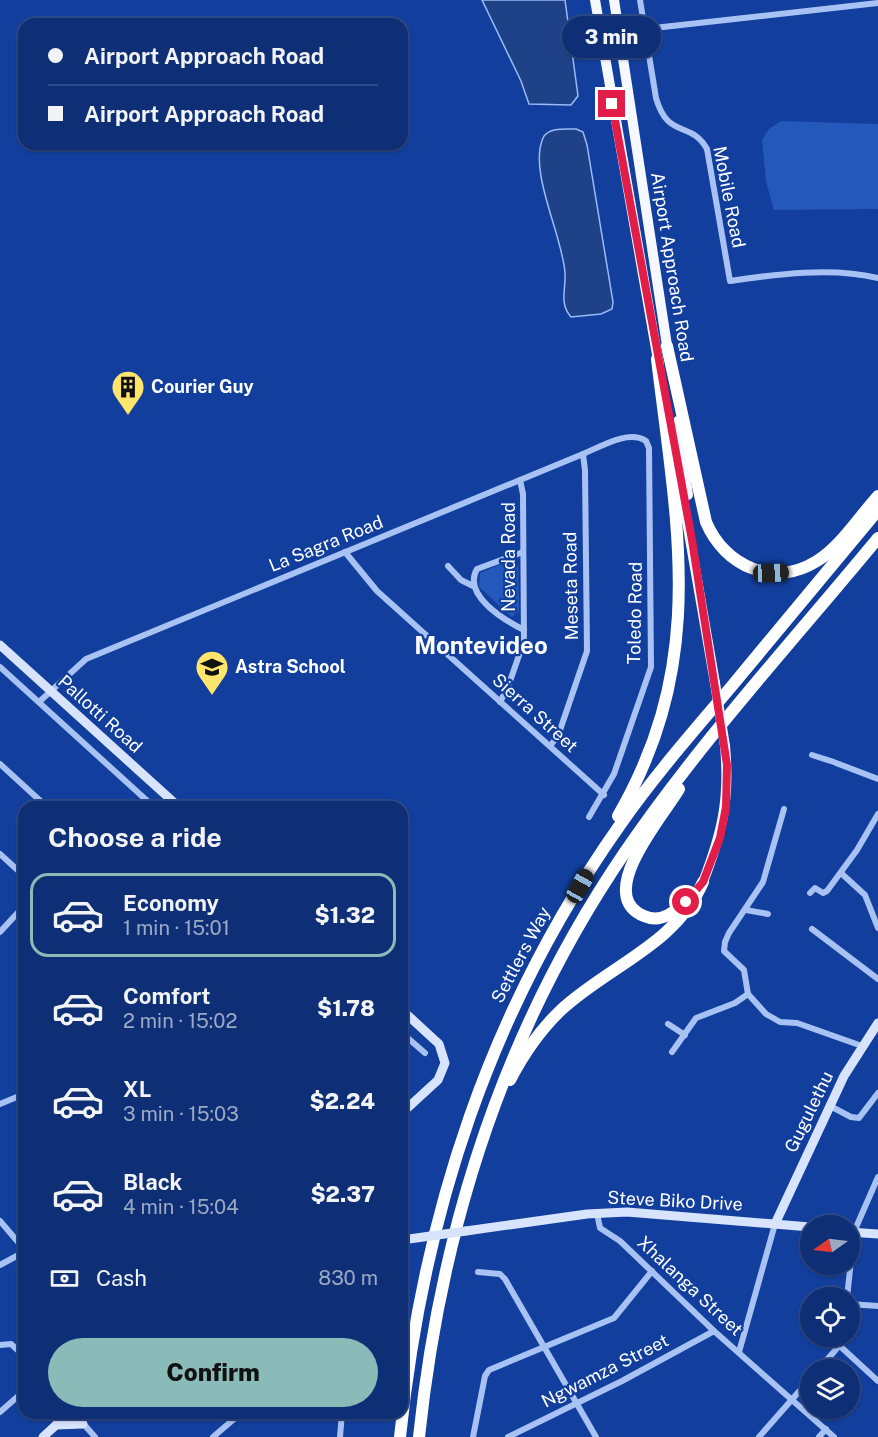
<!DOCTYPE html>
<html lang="en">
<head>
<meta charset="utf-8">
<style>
  :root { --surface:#0e2f76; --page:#1c3b7e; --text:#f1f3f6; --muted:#9ba9c5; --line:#2e4a88; --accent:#8bbbb9 }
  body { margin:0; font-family:"Public Sans",sans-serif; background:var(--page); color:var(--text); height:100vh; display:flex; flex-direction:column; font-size:22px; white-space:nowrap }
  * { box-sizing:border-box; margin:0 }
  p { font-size:20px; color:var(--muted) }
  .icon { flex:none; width:33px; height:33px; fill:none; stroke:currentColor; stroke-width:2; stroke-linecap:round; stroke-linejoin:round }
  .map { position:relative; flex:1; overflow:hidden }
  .drawer { position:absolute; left:18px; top:801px; width:390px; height:618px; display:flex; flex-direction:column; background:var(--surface); border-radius:18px; box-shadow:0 2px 4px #0004,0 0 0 2px var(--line) }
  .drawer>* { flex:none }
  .hud { position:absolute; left:18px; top:18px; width:390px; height:132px; border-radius:18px; box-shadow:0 2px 4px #0004,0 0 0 2px var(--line); display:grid; align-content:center; height:132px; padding:0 30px; background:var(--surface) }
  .needle { width:39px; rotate:256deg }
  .buttons { position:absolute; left:800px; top:1215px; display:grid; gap:12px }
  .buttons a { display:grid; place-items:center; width:60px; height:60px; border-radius:50%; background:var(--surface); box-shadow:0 2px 4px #0004,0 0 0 2px var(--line); font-size:30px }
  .end { position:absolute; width:27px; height:27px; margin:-14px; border:8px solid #e11d48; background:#fff; box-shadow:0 0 0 3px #fff }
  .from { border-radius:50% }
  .bubble { position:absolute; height:42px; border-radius:21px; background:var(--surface); box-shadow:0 2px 4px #0004,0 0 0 2px var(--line); font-size:20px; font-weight:800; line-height:42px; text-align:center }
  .car { position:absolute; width:18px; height:36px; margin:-18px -9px; border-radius:8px; box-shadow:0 0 4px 2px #0007; background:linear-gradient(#222 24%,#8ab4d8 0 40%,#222 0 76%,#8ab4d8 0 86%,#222 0) }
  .hud b { display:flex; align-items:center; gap:21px; height:57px; font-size:22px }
  .hud b+b { border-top:2px solid var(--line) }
  .hud i { width:15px; height:15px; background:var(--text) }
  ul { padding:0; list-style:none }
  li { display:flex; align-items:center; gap:18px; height:84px; margin:0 12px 9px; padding:0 18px; border:3px solid transparent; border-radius:18px }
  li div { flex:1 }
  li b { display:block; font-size:22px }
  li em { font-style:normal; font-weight:800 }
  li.active { border-color:var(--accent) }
  li>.icon { width:54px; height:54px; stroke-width:1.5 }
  h2 { padding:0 30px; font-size:27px; line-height:72px }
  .pay { display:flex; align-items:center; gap:15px; height:66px; padding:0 30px; font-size:22px }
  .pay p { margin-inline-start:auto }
  .button { display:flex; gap:12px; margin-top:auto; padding:12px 30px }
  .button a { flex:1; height:69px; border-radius:36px; background:var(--accent); color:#111; font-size:24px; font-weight:800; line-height:69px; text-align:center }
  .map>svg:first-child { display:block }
</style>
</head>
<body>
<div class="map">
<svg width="878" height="1437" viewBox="0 0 878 1437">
  <rect width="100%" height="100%" fill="#123f9d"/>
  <g fill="#2558bb">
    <polygon points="781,121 878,124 878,209 774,210 766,181 762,140 769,129"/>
    <polygon points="511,560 518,566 519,611 512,617 479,587 480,573"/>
  </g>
  <g fill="#1f4188" stroke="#9abbf7" stroke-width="1.5">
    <polygon points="482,0 565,0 578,96 571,105 529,104 521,81"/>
    <path d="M576,129L583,132L587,145L613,302L612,309L601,314L571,317C559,303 566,290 565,273C563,237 528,171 543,138C548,127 566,129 576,129Z"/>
  </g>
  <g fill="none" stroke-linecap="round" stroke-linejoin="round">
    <g stroke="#a8c2f4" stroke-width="6">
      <path d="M640,0L656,98C668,140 691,120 707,149L730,281C777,274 832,267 878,278"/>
      <polyline points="645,29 878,3"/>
      <polyline points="345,552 377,591 604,795"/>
      <path d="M523,552L477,569C462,595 504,620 524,630"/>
      <polyline points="448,566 461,580 473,586"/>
      <polyline points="0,667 154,807"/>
      <path d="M39,702L86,659L583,454C600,447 629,429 646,441L649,448L651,667L614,774L589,817"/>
      <polyline points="500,702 508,687 524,641 523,494 520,480"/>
      <polyline points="550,746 558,736 587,651 585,470 583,454"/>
      <polyline points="812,755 834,762"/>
      <polyline points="836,763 878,779"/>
      <polyline points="0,764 47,807"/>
      <polyline points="784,809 763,882 729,933 725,942 724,951 744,970 748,994 766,1014 780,1022 797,1023 862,1046"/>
      <polyline points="0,854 24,876"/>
      <polyline points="841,873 865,895 878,928"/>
      <polyline points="810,893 815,888 823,893 827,891 857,850 878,814"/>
      <polyline points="746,910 768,914"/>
      <polyline points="812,929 878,979"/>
      <polyline points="0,932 24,906"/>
      <polyline points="668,1024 685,1035"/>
      <polyline points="402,1033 425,1053"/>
      <polyline points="672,1052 696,1018 735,1003 748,994"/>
      <polyline points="0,1104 24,1094"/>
      <polyline points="830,1106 851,1117 859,1118 878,1093"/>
      <polyline points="597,1213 600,1228 620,1241 714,1331 834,1437"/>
      <polyline points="0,1221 24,1249"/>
      <polyline points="0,1265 24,1252"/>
      <polyline points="478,1272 500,1274 505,1279 596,1437"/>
      <polyline points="847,1298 854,1232 878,1177"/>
      <polyline points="849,1304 878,1306"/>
      <polyline points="829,1336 878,1381"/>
      <polyline points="0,1345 11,1344 24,1356"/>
      <polyline points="739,1352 775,1224"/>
      <polyline points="818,1370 839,1346"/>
      <polyline points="0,1412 24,1391"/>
      <polyline points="74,1413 95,1437"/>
      <polyline points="213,1437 241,1413"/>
      <polyline points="340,1437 342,1413"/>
      <polyline points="473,1437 485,1376 489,1370 614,1318 652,1271"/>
      <polyline points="508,1437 622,1381 714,1331"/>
      <polyline points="759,1437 810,1379"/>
      <polyline points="819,1437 826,1429"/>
    </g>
    <g stroke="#d8e4fd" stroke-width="9">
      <polyline points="0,645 179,807"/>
      <polyline points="402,1010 439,1044 445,1063 438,1080 402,1113"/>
      <polyline points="775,1224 844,1076 878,1023"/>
      <polyline points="466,1231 587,1214 627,1212 810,1227"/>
      <polyline points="849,1232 878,1234"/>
      <polyline points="56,1425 83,1424"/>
      <polyline points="43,1437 69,1413"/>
    </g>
    <g stroke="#f5f8ff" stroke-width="10">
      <polyline points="595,0 659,366"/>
      <polyline points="614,0 668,352"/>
      <polyline points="678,421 688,495"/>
      <polyline points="673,441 715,683"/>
      <path d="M703,882C722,833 730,800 725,746"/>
    </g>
    <g stroke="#fff" stroke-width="12">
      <path d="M667,346L706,522C725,567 774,588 817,561C841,546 859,517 878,496"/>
      <path d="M679,789C664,815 593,895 644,916C662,924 676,911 688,899"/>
      <path d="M618,816C708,660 677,527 657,359"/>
      <path d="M510,1080C523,1055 541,1029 561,1010C608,966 676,945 703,882"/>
      <path d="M400,1437C423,1214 490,1009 620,825C654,776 693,732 731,687C780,628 829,569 878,510"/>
      <path d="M419,1437C441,1227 505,1028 625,852C700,742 793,641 878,538"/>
    </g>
    <polyline stroke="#d8e4fd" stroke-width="9" points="409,1239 466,1231"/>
    <polyline stroke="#f5f8ff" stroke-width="10" points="715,683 725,746"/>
  </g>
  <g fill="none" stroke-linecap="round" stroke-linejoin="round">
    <polyline stroke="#e11d48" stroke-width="8" points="612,104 692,540 727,765 726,807 720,838 703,882 686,902"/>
  </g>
  <defs>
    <symbol id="building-pin" viewBox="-11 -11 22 30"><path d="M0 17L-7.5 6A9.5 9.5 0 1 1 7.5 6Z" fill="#ffe56b" stroke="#123f9d"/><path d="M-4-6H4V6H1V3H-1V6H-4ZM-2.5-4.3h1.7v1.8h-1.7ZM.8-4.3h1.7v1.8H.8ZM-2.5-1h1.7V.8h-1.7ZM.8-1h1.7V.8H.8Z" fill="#111"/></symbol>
    <symbol id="school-pin" viewBox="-11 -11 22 30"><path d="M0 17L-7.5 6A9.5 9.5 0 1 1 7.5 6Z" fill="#ffe56b" stroke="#123f9d"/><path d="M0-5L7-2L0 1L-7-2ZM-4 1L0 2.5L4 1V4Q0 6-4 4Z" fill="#111"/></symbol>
  </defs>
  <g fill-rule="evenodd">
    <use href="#building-pin" x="109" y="368" width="38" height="52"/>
    <use href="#school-pin" x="193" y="648" width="38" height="52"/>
  </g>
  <g text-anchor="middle" stroke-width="4.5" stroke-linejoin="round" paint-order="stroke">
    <g font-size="18" fill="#fff" stroke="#123f9d">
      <text transform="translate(729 197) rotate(79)" y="6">Mobile Road</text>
      <text transform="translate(672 267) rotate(81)" y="6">Airport Approach Road</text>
      <text transform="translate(326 544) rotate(-22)" y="6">La Sagra Road</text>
      <text transform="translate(509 557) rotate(-90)" y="6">Nevada Road</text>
      <text transform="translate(571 586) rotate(-91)" y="6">Meseta Road</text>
      <text transform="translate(635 613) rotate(-89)" y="6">Toledo Road</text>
      <text transform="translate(535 713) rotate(42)" y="6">Sierra Street</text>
      <text transform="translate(100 714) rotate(42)" y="6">Pallotti Road</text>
      <text transform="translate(521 955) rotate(-62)" y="6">Settlers Way</text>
      <text transform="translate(809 1112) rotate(-64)" y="6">Gugulethu</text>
      <text transform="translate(675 1201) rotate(3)" y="6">Steve Biko Drive</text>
      <text transform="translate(690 1286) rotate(43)" y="6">Xhalanga Street</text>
      <text transform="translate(605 1371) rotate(-27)" y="6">Ngwamza Street</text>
    </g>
    <g font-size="18" font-weight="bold" fill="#fff" stroke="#123f9d" text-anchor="start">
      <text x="151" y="393">Courier Guy</text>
      <text x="235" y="673">Astra School</text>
    </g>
    <g font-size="24" font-weight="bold" fill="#fff" stroke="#123f9d">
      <text x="481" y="654">Montevideo</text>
    </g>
  </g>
</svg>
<div class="buttons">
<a><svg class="needle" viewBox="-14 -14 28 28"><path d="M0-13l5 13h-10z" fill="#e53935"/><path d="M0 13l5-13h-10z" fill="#9ba9c5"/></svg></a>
<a><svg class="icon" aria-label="locate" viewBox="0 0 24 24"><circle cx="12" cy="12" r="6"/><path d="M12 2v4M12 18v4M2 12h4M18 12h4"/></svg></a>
<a><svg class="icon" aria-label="layers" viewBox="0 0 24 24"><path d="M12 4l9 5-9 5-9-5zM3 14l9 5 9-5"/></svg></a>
</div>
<i class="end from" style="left:686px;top:902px"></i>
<i class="end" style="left:612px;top:104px"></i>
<div class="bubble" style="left:562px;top:16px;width:99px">3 min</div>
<i class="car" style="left:771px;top:573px;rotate:88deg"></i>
<i class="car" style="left:580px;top:886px;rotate:29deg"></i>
<div class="hud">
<b><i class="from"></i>Airport Approach Road</b>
<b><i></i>Airport Approach Road</b>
</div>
<section class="drawer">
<h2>Choose a ride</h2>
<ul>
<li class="active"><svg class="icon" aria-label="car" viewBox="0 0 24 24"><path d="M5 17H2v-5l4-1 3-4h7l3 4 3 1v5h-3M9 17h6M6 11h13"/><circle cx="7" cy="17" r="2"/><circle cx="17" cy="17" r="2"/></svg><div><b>Economy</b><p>1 min · 15:01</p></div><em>$1.32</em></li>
<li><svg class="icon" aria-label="car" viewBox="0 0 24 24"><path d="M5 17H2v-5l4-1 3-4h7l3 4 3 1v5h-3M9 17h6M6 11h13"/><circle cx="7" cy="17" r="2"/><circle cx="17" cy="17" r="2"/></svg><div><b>Comfort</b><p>2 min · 15:02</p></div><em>$1.78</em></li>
<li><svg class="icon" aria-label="car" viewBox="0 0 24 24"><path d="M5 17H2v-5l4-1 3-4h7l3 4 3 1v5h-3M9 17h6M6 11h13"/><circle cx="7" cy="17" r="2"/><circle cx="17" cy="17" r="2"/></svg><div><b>XL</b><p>3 min · 15:03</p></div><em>$2.24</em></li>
<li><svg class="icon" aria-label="car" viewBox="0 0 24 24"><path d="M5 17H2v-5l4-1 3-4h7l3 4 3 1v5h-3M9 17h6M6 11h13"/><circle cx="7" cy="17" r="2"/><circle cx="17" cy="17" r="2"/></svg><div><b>Black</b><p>4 min · 15:04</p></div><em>$2.37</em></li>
</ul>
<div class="pay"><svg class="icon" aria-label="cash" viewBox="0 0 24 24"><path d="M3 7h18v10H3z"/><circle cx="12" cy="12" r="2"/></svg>Cash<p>830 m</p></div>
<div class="button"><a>Confirm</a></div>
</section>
</div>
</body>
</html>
